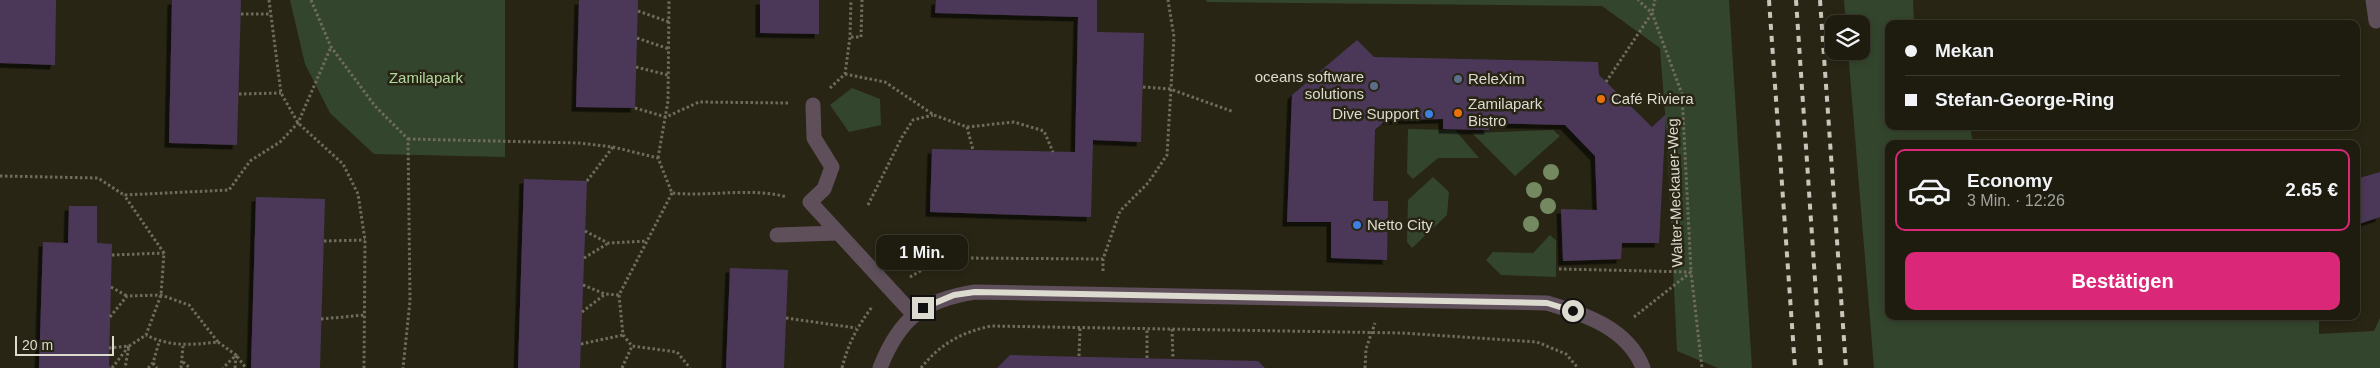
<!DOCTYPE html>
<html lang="de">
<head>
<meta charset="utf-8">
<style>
  :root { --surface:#1e1c0f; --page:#262518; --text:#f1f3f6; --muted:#a1a19e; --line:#3c3a2f; --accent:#db2777 }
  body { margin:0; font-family:Helvetica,sans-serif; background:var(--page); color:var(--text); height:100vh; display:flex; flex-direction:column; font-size:19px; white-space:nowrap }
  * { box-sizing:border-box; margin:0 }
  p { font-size:16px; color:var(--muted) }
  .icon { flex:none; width:28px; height:28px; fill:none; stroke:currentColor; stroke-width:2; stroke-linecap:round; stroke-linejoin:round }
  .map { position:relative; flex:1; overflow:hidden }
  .sheet { position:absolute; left:1885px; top:140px; width:475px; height:180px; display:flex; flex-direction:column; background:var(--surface); border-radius:10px; box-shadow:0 2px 8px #0003,0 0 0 1px var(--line) }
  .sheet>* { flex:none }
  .top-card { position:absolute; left:1885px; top:20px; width:475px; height:110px; border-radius:10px; box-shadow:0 2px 8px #0003,0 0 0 1px var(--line); display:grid; align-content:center; height:110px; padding:0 20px; background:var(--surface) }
  .buttons { position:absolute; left:1825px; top:15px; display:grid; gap:10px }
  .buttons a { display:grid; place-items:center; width:45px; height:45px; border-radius:10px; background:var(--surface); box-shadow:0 2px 8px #0003,0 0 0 1px var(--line); font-size:25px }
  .scale { position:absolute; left:15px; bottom:12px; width:99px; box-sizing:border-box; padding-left:5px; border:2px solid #dddbd0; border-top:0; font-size:14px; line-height:18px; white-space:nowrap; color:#dddbd0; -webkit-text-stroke:4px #282514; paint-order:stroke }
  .end { position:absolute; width:22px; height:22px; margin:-11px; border:6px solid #dddbd0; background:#111; box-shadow:0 0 0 2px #111 }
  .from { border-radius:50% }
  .bubble { position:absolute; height:35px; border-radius:10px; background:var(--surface); box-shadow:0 2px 8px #0003,0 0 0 1px var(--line); font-size:16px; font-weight:700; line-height:35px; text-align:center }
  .top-card b { display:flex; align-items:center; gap:18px; height:48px; font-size:19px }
  .top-card b+b { border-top:1px solid var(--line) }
  .top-card i { width:12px; height:12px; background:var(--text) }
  ul { padding:9px 0 0; list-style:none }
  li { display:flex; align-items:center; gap:15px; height:82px; margin:0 10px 8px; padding:0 10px; border:2px solid var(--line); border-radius:10px }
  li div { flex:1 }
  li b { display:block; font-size:19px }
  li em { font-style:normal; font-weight:700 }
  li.selected { border-color:var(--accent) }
  li>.icon { width:45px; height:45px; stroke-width:1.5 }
  .button { display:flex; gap:10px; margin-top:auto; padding:10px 20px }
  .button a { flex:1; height:58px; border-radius:10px; background:var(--accent); color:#fff; font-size:20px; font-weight:700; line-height:58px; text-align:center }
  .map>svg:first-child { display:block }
</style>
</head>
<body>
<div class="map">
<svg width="2380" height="368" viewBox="0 0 2380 368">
  <defs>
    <filter id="shadow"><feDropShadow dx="-4.5" dy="4.5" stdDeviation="0" flood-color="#0009"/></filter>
  </defs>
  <rect width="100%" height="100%" fill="#282514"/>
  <g fill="#34452d">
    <polygon points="290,0 505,0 505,157 374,154 330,113 305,64"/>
    <polygon points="1206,0 1729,0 1752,368 1718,368 1677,351 1667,139 1660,48 1602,6 1207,2"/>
    <polygon points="1844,0 1913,0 1914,24 1889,24 1889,126 1970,126 1973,144 1889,144 1889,316 2319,316 2319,334 2374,331 2380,318 2380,368 1874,368 1848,51 1861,51 1861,24 1846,24"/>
    <polygon points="852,88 880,99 881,125 849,132 830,105"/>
    <polygon points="1408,129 1455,130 1479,158 1438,158 1413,179 1407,173"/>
    <polygon points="1553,130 1560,136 1515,176 1472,133"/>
    <polygon points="1433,177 1449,192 1447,215 1412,248 1407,242 1408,200"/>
    <polygon points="1550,235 1556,240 1556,277 1501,275 1486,260 1493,252 1533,253"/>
  </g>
  <g fill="#4b3859" filter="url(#shadow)">
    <polygon points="0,0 56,0 55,65 0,63"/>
    <polygon points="172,0 241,0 237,145 169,143"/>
    <polygon points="579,0 638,0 635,108 576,107"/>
    <polygon points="760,0 819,0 819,34 760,33"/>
    <polygon points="936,0 1097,0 1097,32 1144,33 1141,142 1093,140 1091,217 930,212 932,149 1075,152 1078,17 935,13"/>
    <polygon points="1357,40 1374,57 1598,62 1599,75 1652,127 1666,114 1659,243 1622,243 1621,259 1563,261 1561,209 1597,210 1595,156 1565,125 1488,123 1489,130 1443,129 1443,119 1386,120 1375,130 1373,201 1388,201 1387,260 1331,258 1331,222 1287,222 1292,95"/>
    <polygon points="2380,172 2380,217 2356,225 2356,179"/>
    <polygon points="524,179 587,181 580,368 518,368"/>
    <polygon points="256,197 325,199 320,368 251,368"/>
    <polygon points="69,206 97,206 97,243 112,244 109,365 111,368 39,368 43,242 68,243"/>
    <polygon points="730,268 788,270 784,368 726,368"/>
    <polygon points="1010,355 1258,361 1265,368 997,368"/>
  </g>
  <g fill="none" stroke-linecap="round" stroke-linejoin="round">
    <g stroke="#6f6c5d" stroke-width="3" stroke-dasharray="2.5 2.5" stroke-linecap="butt">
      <polyline points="269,0 281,93 298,123 343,164 358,194 365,240 364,368"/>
      <polyline points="311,0 331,47 375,106 408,139 410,301 403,368"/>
      <polyline points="638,11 669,22"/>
      <polyline points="241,14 269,14"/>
      <polyline points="851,37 861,37 862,0"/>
      <polyline points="637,38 669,49"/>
      <polyline points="636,67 668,75"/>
      <polyline points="845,74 885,82 934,115 967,127 1014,122 1044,131 1053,152"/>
      <polyline points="1606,82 1652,13 1655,0"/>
      <polyline points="1143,87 1170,89 1234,112"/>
      <polyline points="830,88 845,74 850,37 851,0"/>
      <polyline points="239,94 281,93"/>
      <polyline points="635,108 666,117 699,102 788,103"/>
      <polyline points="967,127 973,150"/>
      <path d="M408,139L579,143L613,147L658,158L672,193C711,197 749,187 787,197"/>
      <polyline points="658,158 668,101 669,0"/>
      <polyline points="0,176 98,178 124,195 229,190 250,161 280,142 298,123 331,47"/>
      <polyline points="587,181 613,147"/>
      <polyline points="672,193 619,295 623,335 632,346 677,352 690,368"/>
      <polyline points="868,205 902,137 913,120 933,115"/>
      <polyline points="585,231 608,243 647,241"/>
      <polyline points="324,241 365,240"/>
      <polyline points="112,255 164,253"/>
      <polyline points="584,258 607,244"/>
      <polyline points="1559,269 1691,272 1702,368"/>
      <polyline points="1103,271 1103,259 1120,211 1148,183 1167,155 1174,37 1168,0"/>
      <polyline points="910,277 927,267 959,258 1103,259"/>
      <polyline points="583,285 605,294 619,295"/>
      <polyline points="111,287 127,296"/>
      <polyline points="582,312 604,295"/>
      <path d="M110,317L127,296L161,295L189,305L218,342C191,345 170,347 146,335"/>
      <polyline points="1634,317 1691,272 1682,94 1652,13 1638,0"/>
      <polyline points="786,318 856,328"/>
      <polyline points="321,319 365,315"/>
      <polyline points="1172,329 1173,359"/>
      <polyline points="218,342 236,355 223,368"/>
      <polyline points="581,344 623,335"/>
      <polyline points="109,348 129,346 146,335 161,295 164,253 124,195"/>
      <polyline points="1079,356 1080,327"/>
      <polyline points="1147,358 1147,329"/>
      <polyline points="183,362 190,368"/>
      <polyline points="153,363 157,368"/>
      <polyline points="112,368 129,346 125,368"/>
      <polyline points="148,368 153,363 159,342"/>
      <polyline points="181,368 183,346"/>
      <polyline points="235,368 236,355 246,368"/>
      <polyline points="622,368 632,346"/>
      <path d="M842,368C848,344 857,327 872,307"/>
      <path d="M921,368C940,344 962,332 991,326L1402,333L1537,342L1566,354L1578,368"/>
      <polyline points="1365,368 1366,349 1375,323"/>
    </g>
    <g stroke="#5e4f5b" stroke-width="15">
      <polyline points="2373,0 2376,21"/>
      <polyline points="813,105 814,138 832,167 824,189 810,202 913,314"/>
      <polyline points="777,235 838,233"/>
    </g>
    <path stroke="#5e4f5b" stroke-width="15" d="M880,368C899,319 923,300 975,292L1547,303C1584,314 1628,328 1643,368"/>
    <g stroke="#c8c6bb" stroke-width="4" stroke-dasharray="6 6" stroke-linecap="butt">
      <polyline points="1769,0 1795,368"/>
      <polyline points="1796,0 1821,368"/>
      <polyline points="1820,0 1846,368"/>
    </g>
  </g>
  <g fill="#748960">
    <circle cx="1551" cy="172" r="8"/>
    <circle cx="1534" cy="190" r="8"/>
    <circle cx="1548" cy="206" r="8"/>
    <circle cx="1531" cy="224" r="8"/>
  </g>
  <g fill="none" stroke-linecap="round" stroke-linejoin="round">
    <polyline stroke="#dddbd0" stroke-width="6" points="923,308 954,295 975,292 1547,303 1573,311"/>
  </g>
  <g fill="#5c6f8a" stroke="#282514" stroke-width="2">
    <circle cx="1458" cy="79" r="5"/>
    <circle cx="1374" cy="86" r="5"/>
  </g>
  <g fill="#e8710a" stroke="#282514" stroke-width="2">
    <circle cx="1601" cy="99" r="5"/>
    <circle cx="1458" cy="113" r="5"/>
  </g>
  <g fill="#3f7fe0" stroke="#282514" stroke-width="2">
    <circle cx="1429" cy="114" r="5"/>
    <circle cx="1357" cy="225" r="5"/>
  </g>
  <g text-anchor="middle" stroke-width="5" stroke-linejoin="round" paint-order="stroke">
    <g font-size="15" fill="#dddbd0" stroke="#282514" text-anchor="start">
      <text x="1364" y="82" text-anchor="end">oceans software<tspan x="1364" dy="17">solutions</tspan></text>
      <text x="1468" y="84">ReleXim</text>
      <text x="1611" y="104">Café Riviera</text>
      <text x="1468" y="109">Zamilapark<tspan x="1468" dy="17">Bistro</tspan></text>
      <text x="1419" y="119" text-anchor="end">Dive Support</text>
      <text x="1367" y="230">Netto City</text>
    </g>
    <g font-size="15" fill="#b2da9f" stroke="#282514">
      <text x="426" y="83">Zamilapark</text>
    </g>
    <g font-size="15" fill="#dddbd0" stroke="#282514">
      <text transform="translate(1675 193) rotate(-92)" y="5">Walter-Meckauer-Weg</text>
    </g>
  </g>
</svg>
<div class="buttons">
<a><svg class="icon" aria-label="layers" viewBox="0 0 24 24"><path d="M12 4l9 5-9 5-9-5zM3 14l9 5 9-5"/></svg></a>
</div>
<div class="scale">20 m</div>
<i class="end from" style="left:1573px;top:311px"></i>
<i class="end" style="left:923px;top:308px"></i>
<div class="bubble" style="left:876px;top:235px;width:92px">1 Min.</div>
<div class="top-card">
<b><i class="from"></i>Mekan</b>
<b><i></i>Stefan-George-Ring</b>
</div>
<section class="sheet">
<ul>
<li class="selected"><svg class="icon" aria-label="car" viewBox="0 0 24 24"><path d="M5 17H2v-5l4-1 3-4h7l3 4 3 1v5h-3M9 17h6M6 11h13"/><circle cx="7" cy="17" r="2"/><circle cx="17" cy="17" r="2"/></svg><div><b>Economy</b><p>3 Min. · 12:26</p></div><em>2.65 €</em></li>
</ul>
<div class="button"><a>Bestätigen</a></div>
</section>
</div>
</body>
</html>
